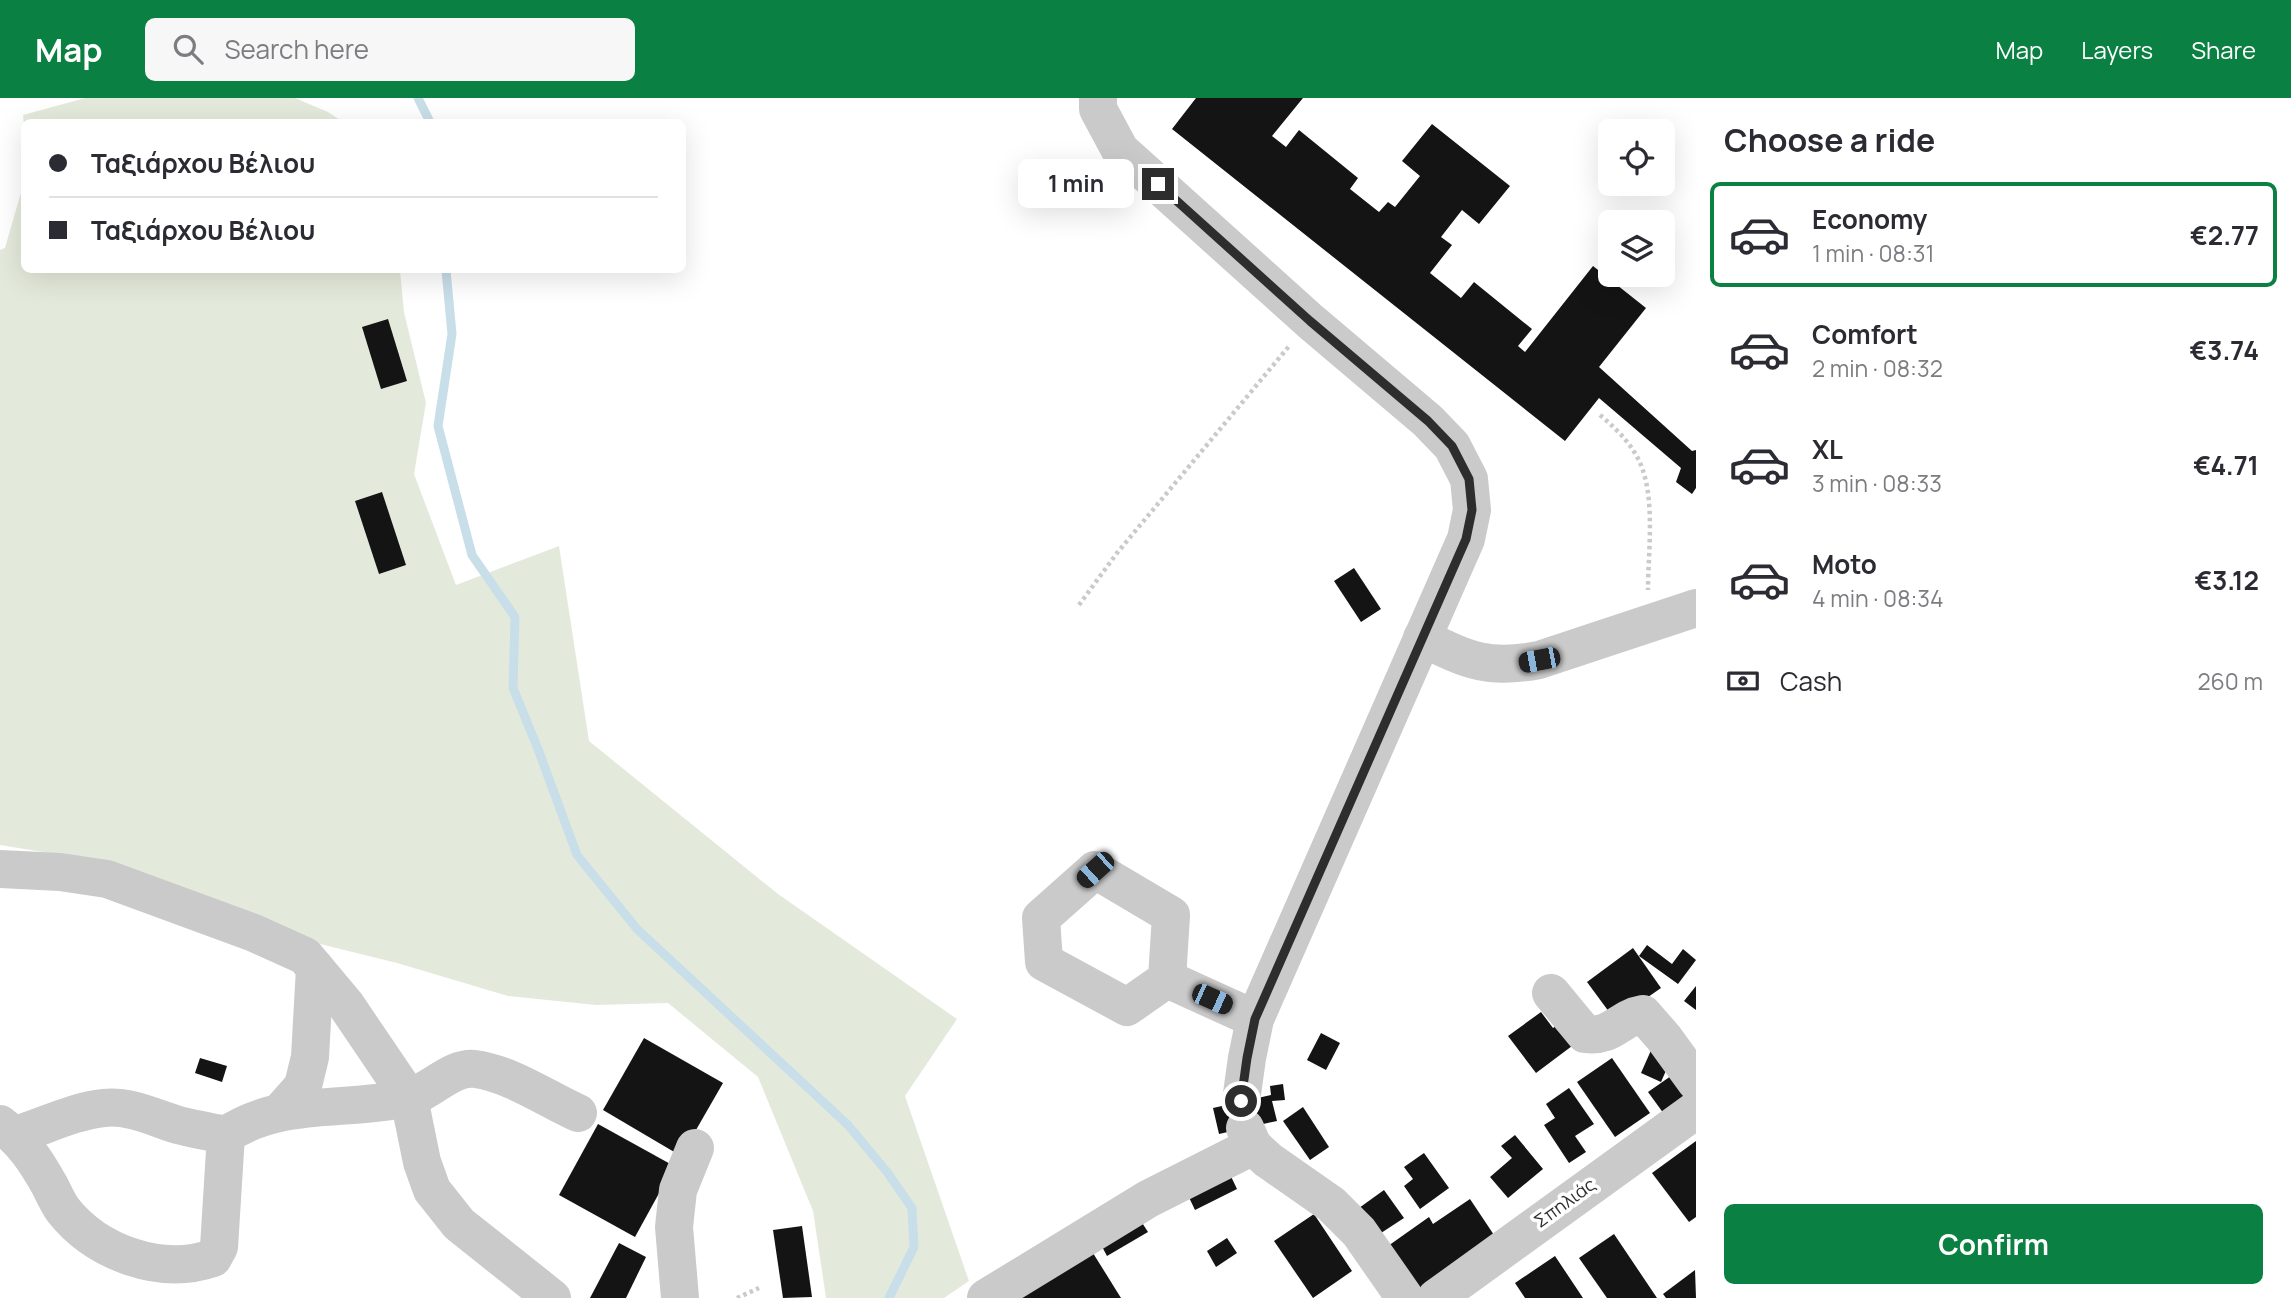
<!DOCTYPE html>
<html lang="en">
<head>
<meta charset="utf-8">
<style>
  :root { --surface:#fff; --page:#f7f7f7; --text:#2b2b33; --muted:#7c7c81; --line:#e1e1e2; --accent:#0b8043 }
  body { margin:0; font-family:Manrope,sans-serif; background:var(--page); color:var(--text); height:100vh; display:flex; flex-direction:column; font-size:26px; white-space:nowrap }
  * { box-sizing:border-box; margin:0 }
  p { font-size:23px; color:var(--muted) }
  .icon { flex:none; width:38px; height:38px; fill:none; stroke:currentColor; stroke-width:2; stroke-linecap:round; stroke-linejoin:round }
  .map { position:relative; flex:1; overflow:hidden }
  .details { display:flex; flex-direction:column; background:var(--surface); width:595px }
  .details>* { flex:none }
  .banner { position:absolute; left:21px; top:21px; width:665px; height:154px; border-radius:10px; box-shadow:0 7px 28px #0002; display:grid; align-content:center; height:154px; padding:0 28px; background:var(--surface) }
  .tools { position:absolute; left:1598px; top:21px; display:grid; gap:14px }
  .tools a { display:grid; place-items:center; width:77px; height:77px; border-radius:10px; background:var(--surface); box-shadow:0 7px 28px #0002; font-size:35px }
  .end { position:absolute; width:32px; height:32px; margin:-16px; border:9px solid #2d2d2d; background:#fff; box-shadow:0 0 0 4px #fff }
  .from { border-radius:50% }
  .bubble { position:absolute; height:49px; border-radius:10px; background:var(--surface); box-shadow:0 7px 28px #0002; font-size:23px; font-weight:700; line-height:49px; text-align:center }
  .car { position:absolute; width:21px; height:42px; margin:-21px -10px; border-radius:9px; box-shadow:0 0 5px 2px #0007; background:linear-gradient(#222 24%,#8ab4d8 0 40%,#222 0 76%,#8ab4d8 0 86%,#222 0) }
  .banner b { display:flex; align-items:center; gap:24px; height:66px; font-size:26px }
  .banner b+b { border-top:2px solid var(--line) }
  .banner i { width:18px; height:18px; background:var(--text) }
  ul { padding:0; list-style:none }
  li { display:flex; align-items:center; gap:21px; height:105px; margin:0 14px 10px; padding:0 14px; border:4px solid transparent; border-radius:10px }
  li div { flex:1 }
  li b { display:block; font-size:26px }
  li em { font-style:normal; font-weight:700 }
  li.active { border-color:var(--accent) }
  li>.icon { width:63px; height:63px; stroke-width:1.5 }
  h2 { padding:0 28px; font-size:32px; line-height:84px }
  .pay { display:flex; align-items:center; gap:18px; height:77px; padding:0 28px; font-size:26px }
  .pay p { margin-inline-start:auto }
  .button { display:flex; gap:14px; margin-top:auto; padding:14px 28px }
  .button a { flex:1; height:80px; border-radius:10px; background:var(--accent); color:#fff; font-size:28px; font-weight:700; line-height:80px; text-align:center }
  header { display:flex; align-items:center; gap:42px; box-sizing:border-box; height:98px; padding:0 35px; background:var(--accent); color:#fff }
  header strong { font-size:33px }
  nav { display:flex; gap:38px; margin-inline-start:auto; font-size:24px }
  .search { width:490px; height:63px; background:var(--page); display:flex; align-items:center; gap:18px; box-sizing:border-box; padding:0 24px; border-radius:10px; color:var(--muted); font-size:26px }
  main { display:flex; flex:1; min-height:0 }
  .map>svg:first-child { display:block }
</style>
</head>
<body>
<header>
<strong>Map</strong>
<div class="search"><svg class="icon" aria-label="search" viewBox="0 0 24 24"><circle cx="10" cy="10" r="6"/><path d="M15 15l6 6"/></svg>Search here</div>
<nav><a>Map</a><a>Layers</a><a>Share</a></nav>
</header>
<main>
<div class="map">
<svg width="1696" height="1200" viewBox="0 0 1696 1200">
  <rect width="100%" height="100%" fill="#fff"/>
  <g fill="#e4eadb">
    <polygon points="85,0 295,0 328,14 343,24 24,24 24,27 23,17"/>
    <polygon points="24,84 24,172 400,172 404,214 426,305 414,376 456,487 559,448 589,643 778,796 957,921 905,998 969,1183 944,1200 826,1200 813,1113 758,979 668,905 596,907 508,898 397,865 316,845 104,764 0,747 0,152 5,150"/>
  </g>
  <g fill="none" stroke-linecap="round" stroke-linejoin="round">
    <g stroke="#c8dee9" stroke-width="9">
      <polyline points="418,0 430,24"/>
      <polyline points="446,172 452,236 438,328 472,457 515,519 513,590 538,651 577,757 637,831 848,1027 887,1074 912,1110 914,1149 889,1200"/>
    </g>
  </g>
  <g fill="#141414">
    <polygon points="1196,0 1303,0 1272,38 1286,49 1299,32 1358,80 1350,91 1379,114 1388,104 1395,109 1420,78 1402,63 1432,26 1510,88 1479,126 1462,112 1441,139 1452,147 1430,175 1461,200 1474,184 1532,231 1518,248 1525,254 1593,168 1646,210 1599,269 1692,353 1696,352 1696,390 1692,396 1676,384 1681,370 1599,300 1565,343 1172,31"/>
    <polygon points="388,221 407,283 381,291 362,229"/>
    <polygon points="382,394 406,467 379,476 355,403"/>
    <polygon points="1354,470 1381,511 1361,524 1334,483"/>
    <polygon points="1647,847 1672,866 1683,851 1696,862 1678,886 1639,858"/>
    <polygon points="1633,850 1661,890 1615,922 1587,884"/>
    <polygon points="1696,888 1696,912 1684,903"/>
    <polygon points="1541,914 1553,930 1565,921 1580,942 1536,975 1508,938"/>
    <polygon points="1321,935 1340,945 1326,972 1307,962"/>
    <polygon points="644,940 723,985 681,1058 603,1012"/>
    <polygon points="1652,950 1672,959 1661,984 1641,975"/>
    <polygon points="200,960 227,968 222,984 195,975"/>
    <polygon points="1612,960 1650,1015 1615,1039 1577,984"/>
    <polygon points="1681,971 1696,992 1664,1016 1648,994"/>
    <polygon points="1283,986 1285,1002 1272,1003 1277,1023 1219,1036 1213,1010 1271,997 1270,988"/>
    <polygon points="1569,990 1594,1026 1575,1038 1586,1054 1569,1065 1544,1027 1555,1020 1546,1006"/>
    <polygon points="1303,1009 1329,1049 1310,1062 1283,1023"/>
    <polygon points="598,1026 674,1068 635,1139 559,1097"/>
    <polygon points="1515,1037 1543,1071 1508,1100 1490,1079 1512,1060 1501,1048"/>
    <polygon points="1696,1043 1696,1119 1689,1124 1652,1075"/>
    <polygon points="1424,1055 1449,1090 1420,1111 1404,1088 1413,1081 1404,1069"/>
    <polygon points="1227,1070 1237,1091 1195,1112 1185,1091"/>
    <polygon points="1384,1092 1404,1120 1378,1137 1359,1110"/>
    <polygon points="1470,1101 1498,1143 1421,1196 1388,1148 1429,1119 1433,1126"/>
    <polygon points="1314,1116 1352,1173 1313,1200 1274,1143"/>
    <polygon points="1139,1120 1148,1134 1107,1158 1099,1143"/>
    <polygon points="802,1128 812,1199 783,1200 773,1132"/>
    <polygon points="1614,1136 1657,1200 1607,1200 1579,1160"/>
    <polygon points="1227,1140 1237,1155 1216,1169 1207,1153"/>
    <polygon points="619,1145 646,1159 626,1200 590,1200"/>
    <polygon points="1088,1147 1121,1200 1003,1200"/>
    <polygon points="1555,1158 1583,1200 1525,1200 1515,1185"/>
    <polygon points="1695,1172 1696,1200 1666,1200 1663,1196"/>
  </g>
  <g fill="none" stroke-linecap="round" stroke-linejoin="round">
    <g stroke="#cacaca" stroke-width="4.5" stroke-dasharray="3.5 3.5" stroke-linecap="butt">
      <path d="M1600,317C1614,329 1627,341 1636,357C1657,392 1648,452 1648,492"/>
      <polyline points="1079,507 1117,455 1290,247"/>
      <polyline points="737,1200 759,1190"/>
    </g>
    <g stroke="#cacaca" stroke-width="38">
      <polyline points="1098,0 1098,11 1120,52 1310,223 1428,323 1452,348 1469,381 1472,412 1466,441 1255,921 1247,960 1241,1003"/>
      <path d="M1422,540C1468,562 1487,572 1539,562L1696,510"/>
      <polyline points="0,771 60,774 107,781 254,835 305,858 346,907 409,1000 422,1064 432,1092 459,1126 552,1200"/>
      <polygon points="1095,772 1171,817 1167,881 1127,909 1044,864 1041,820"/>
      <polyline points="1167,881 1255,921"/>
      <path d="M1551,895L1585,936C1613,940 1619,920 1643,916L1664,940L1696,984"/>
      <polyline points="280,1014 303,988 310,959 315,870"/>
      <path d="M0,1026C23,1043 36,1063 50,1088C54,1096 58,1105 63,1112C97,1155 161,1178 213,1160L219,1149L226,1037"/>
      <polyline points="1245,1030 1253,1048 1268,1062 1331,1106 1359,1134 1405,1200"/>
      <path d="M16,1037C45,1028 74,1013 104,1010C129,1007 155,1020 178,1027C194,1031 210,1034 226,1037C281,1000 346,1014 407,1000C430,995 451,968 475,971C511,976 545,1000 578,1015"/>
      <polyline points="680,1200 674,1129 678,1092 695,1050"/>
      <polyline points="986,1200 1148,1101 1253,1048"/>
      <polyline points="1436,1200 1696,1012"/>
    </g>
  </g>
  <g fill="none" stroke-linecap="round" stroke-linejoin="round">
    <polyline stroke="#2d2d2d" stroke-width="9" points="1158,86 1310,223 1428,323 1452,348 1469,381 1472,412 1466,441 1255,921 1247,960 1241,1003"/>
  </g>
  <g text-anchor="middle" stroke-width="7" stroke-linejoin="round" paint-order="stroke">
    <g font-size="18" fill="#2d2d2d" stroke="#fff">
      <text transform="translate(1565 1105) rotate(-36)" y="6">Σπηλιάς</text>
    </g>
  </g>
</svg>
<div class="tools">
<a><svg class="icon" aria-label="locate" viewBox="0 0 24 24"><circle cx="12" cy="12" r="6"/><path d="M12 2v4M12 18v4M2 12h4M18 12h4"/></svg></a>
<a><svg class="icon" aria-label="layers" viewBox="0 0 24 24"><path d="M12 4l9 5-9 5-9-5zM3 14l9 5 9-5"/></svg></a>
</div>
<i class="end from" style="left:1241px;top:1003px"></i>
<i class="end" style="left:1158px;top:86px"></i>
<div class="bubble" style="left:1018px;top:61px;width:116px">1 min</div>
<i class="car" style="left:1539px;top:562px;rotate:259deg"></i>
<i class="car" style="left:1095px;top:772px;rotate:228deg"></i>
<i class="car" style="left:1212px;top:901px;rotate:114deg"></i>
<div class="banner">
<b><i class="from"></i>Ταξιάρχου Βέλιου</b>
<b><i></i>Ταξιάρχου Βέλιου</b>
</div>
</div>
<section class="details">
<h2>Choose a ride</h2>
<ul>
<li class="active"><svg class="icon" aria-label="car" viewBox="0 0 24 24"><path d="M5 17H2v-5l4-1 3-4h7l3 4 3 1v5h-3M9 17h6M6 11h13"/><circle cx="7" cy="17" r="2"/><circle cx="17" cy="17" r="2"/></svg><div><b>Economy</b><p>1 min · 08:31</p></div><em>€2.77</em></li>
<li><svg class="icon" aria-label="car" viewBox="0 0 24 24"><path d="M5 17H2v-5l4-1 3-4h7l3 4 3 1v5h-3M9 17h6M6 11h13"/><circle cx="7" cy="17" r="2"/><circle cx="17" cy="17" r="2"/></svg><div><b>Comfort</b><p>2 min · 08:32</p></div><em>€3.74</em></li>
<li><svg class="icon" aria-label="car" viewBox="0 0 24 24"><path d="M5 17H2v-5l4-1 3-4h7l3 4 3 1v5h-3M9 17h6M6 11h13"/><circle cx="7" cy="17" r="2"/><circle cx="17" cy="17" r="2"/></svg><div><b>XL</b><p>3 min · 08:33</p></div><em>€4.71</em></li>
<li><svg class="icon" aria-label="car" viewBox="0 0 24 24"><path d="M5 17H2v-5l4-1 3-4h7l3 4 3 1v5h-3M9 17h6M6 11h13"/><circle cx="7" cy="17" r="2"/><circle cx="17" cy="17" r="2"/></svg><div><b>Moto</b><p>4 min · 08:34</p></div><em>€3.12</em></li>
</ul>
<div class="pay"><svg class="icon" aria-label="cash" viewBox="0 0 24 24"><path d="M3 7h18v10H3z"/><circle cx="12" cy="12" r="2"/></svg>Cash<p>260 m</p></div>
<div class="button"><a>Confirm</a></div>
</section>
</main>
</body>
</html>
